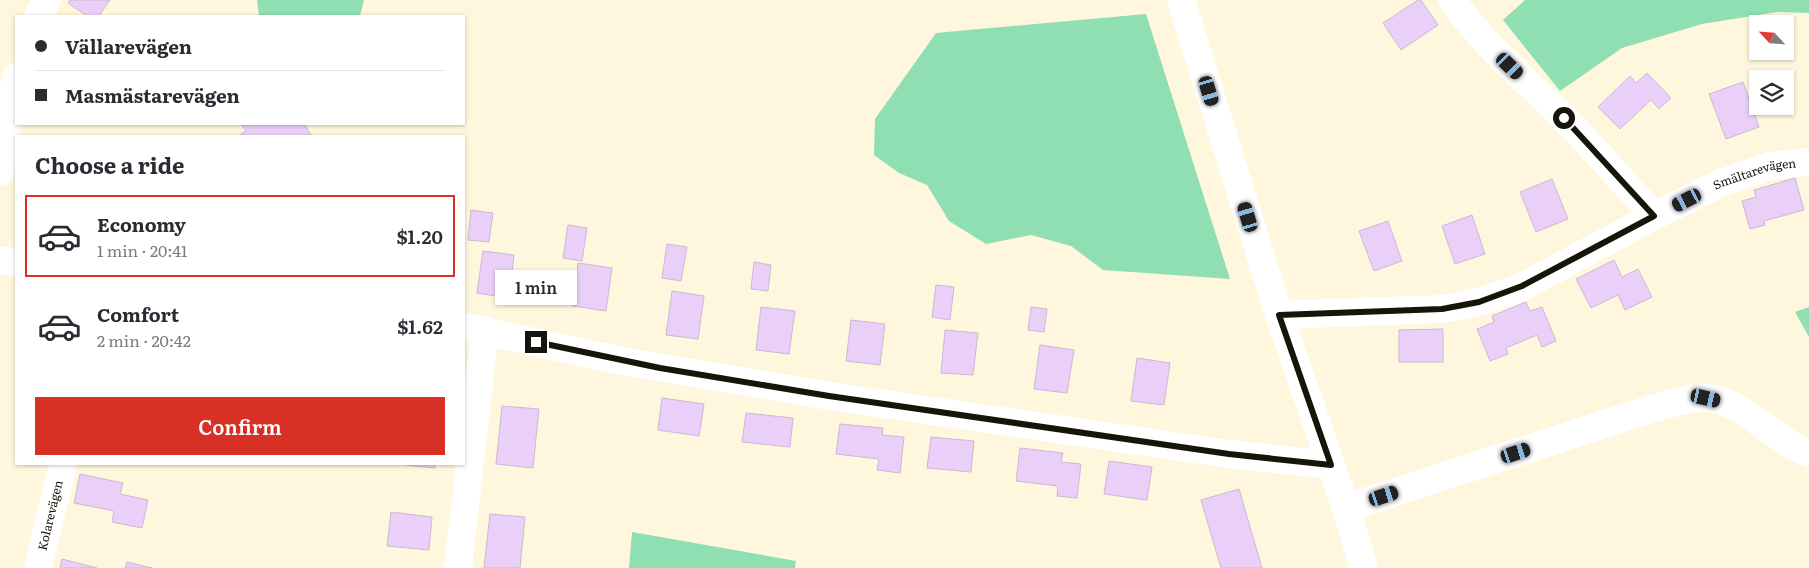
<!DOCTYPE html>
<html lang="en">
<head>
<meta charset="utf-8">
<style>
  :root { --surface:#fff; --page:#f2f2f3; --text:#2b2b33; --muted:#7c7c81; --line:#e1e1e2; --accent:#d93025 }
  body { margin:0; font-family:Literata,serif; background:var(--page); color:var(--text); height:100vh; display:flex; flex-direction:column; font-size:19px; white-space:nowrap }
  * { box-sizing:border-box; margin:0 }
  p { font-size:16px; color:var(--muted) }
  .icon { flex:none; width:28px; height:28px; fill:none; stroke:currentColor; stroke-width:2; stroke-linecap:round; stroke-linejoin:round }
  .map { position:relative; flex:1; overflow:hidden }
  .sheet { position:absolute; left:15px; top:135px; width:450px; height:330px; display:flex; flex-direction:column; background:var(--surface); border-radius:0px; box-shadow:0 1px 4px #0004 }
  .sheet>* { flex:none }
  .hud { position:absolute; left:15px; top:15px; width:450px; height:110px; border-radius:0px; box-shadow:0 1px 4px #0004; display:grid; align-content:center; height:110px; padding:0 20px; background:var(--surface) }
  .needle { width:32px; rotate:296deg }
  .tools { position:absolute; left:1749px; top:15px; display:grid; gap:10px }
  .tools a { display:grid; place-items:center; width:45px; height:45px; border-radius:0px; background:var(--surface); box-shadow:0 1px 4px #0004; font-size:25px }
  .end { position:absolute; width:22px; height:22px; margin:-11px; border:6px solid #171409; background:#fff; box-shadow:0 0 0 2px #fff }
  .from { border-radius:50% }
  .bubble { position:absolute; height:35px; border-radius:0px; background:var(--surface); box-shadow:0 1px 4px #0004; font-size:16px; font-weight:600; line-height:35px; text-align:center }
  .car { position:absolute; width:15px; height:30px; margin:-15px -8px; border-radius:6px; box-shadow:0 0 4px 1px #0007; background:linear-gradient(#222 24%,#8ab4d8 0 40%,#222 0 76%,#8ab4d8 0 86%,#222 0) }
  .hud b { display:flex; align-items:center; gap:18px; height:48px; font-size:19px }
  .hud b+b { border-top:1px solid var(--line) }
  .hud i { width:12px; height:12px; background:var(--text) }
  ul { padding:0; list-style:none }
  li { display:flex; align-items:center; gap:15px; height:82px; margin:0 10px 8px; padding:0 10px; border:2px solid transparent; border-radius:0px }
  li div { flex:1 }
  li b { display:block; font-size:19px }
  li em { font-style:normal; font-weight:600 }
  li.on { border-color:var(--accent) }
  li>.icon { width:45px; height:45px; stroke-width:1.5 }
  h2 { padding:0 20px; font-size:22px; line-height:60px }
  .primary-button { display:flex; gap:10px; margin-top:auto; padding:10px 20px }
  .primary-button a { flex:1; height:58px; border-radius:0px; background:var(--accent); color:#fff; font-size:20px; font-weight:600; line-height:58px; text-align:center }
  .map>svg:first-child { display:block }
</style>
</head>
<body>
<div class="map">
<svg width="1809" height="568" viewBox="0 0 1809 568">
  <rect width="100%" height="100%" fill="#fef7de"/>
  <g fill="#8fdfb2">
    <polygon points="257,0 364,0 360,16 259,16"/>
    <polygon points="1525,0 1809,0 1809,13 1777,12 1702,24 1622,48 1560,91 1503,20"/>
    <polygon points="1146,14 1230,279 1103,270 1071,246 1031,235 986,244 949,221 927,185 899,173 874,155 875,119 936,33"/>
    <polygon points="1809,307 1809,337 1795,312"/>
    <polygon points="632,532 796,561 795,568 629,568"/>
  </g>
  <g fill="#eacff8" stroke="#cbb9d4">
    <polygon points="70,0 110,0 99,16 87,16 68,3"/>
    <polygon points="1418,0 1421,0 1438,25 1401,50 1383,23"/>
    <polygon points="1647,73 1671,98 1659,109 1651,100 1620,129 1598,107 1630,76 1636,83"/>
    <polygon points="1743,82 1759,127 1726,139 1709,94"/>
    <polygon points="241,124 304,124 312,136 238,136 246,131"/>
    <polygon points="1795,178 1804,210 1764,221 1765,225 1750,229 1742,201 1756,197 1754,190"/>
    <polygon points="1552,179 1568,219 1536,232 1520,192"/>
    <polygon points="471,210 493,213 489,242 468,240"/>
    <polygon points="1472,215 1485,254 1455,264 1442,226"/>
    <polygon points="1388,221 1402,261 1374,271 1359,231"/>
    <polygon points="568,225 587,228 582,261 563,258"/>
    <polygon points="667,244 687,247 681,281 662,278"/>
    <polygon points="483,251 514,255 509,298 477,293"/>
    <polygon points="1614,260 1622,277 1638,269 1652,297 1625,310 1618,295 1591,308 1576,279"/>
    <polygon points="754,262 771,265 768,291 751,289"/>
    <polygon points="578,263 612,268 606,311 573,306"/>
    <polygon points="936,285 954,287 950,320 932,317"/>
    <polygon points="672,291 704,296 698,339 666,335"/>
    <polygon points="1526,302 1530,311 1542,307 1556,341 1542,347 1537,335 1506,348 1508,354 1490,361 1477,329 1494,322 1492,316"/>
    <polygon points="761,307 795,311 789,354 756,350"/>
    <polygon points="1031,307 1047,309 1044,332 1028,330"/>
    <polygon points="851,320 885,324 880,365 846,361"/>
    <polygon points="1443,329 1443,362 1399,362 1399,330"/>
    <polygon points="945,330 978,333 973,375 941,373"/>
    <polygon points="1040,345 1074,350 1067,393 1034,389"/>
    <polygon points="1137,358 1170,363 1164,405 1131,401"/>
    <polygon points="662,398 704,404 699,436 658,430"/>
    <polygon points="502,406 539,409 533,468 496,464"/>
    <polygon points="746,413 793,418 790,447 742,442"/>
    <polygon points="840,424 883,428 882,435 904,437 900,473 877,470 879,459 836,454"/>
    <polygon points="931,437 974,441 971,472 927,468"/>
    <polygon points="1020,448 1063,453 1061,462 1081,464 1077,498 1057,496 1058,486 1016,481"/>
    <polygon points="1109,461 1152,467 1147,500 1104,494"/>
    <polygon points="397,464 435,464 435,468"/>
    <polygon points="80,474 123,483 120,494 148,500 142,528 112,522 114,511 74,503"/>
    <polygon points="1239,489 1262,568 1221,568 1201,500"/>
    <polygon points="391,512 432,517 429,550 387,546"/>
    <polygon points="490,514 525,517 520,568 484,568"/>
    <polygon points="62,559 97,568 60,568"/>
    <polygon points="127,562 152,568 125,568"/>
  </g>
  <g fill="none" stroke-linecap="round" stroke-linejoin="round">
    <g stroke="#fff" stroke-width="28">
      <polyline points="1181,0 1279,315 1346,508 1364,568"/>
      <path d="M1452,0C1483,44 1525,79 1563,117C1595,149 1624,183 1654,216"/>
      <polyline points="38,16 47,0"/>
      <polyline points="0,172 3,144 16,77"/>
      <polyline points="0,260 16,263"/>
      <path id="s1" d="M1279,315L1442,309L1479,302L1522,287L1654,216L1721,183L1771,166L1809,162"/>
      <polyline points="464,327 622,361 829,396 1229,454 1331,465"/>
      <path d="M1346,508L1648,410C1666,405 1685,398 1704,398C1743,399 1773,441 1809,453"/>
      <path id="s2" d="M38,568L63,464"/>
      <polyline points="458,568 485,330"/>
    </g>
  </g>
  <g fill="none" stroke-linecap="round" stroke-linejoin="round">
    <polyline stroke="#171409" stroke-width="6" points="536,342 660,368 829,396 1229,454 1331,465 1279,315 1442,309 1479,302 1522,286 1654,216 1564,118"/>
  </g>
  <g text-anchor="middle" stroke-width="4" stroke-linejoin="round" paint-order="stroke">
    <g font-size="12" fill="#171409" stroke="#fff">
      <text dy="4" stroke="none"><textPath href="#s1" startOffset="506">Smältarevägen</textPath></text>
      <text dy="4" stroke="none"><textPath href="#s2" startOffset="54">Kolarevägen</textPath></text>
    </g>
  </g>
</svg>
<div class="tools">
<a><svg class="needle" viewBox="-14 -14 28 28"><path d="M0-13l5 13h-10z" fill="#e53935"/><path d="M0 13l5-13h-10z" fill="#7c7c81"/></svg></a>
<a><svg class="icon" aria-label="layers" viewBox="0 0 24 24"><path d="M12 4l9 5-9 5-9-5zM3 14l9 5 9-5"/></svg></a>
</div>
<i class="end from" style="left:1564px;top:118px"></i>
<i class="end" style="left:536px;top:342px"></i>
<div class="bubble" style="left:495px;top:270px;width:82px">1 min</div>
<i class="car" style="left:1510px;top:66px;rotate:134deg"></i>
<i class="car" style="left:1209px;top:91px;rotate:163deg"></i>
<i class="car" style="left:1687px;top:200px;rotate:243deg"></i>
<i class="car" style="left:1248px;top:217px;rotate:343deg"></i>
<i class="car" style="left:1706px;top:398px;rotate:103deg"></i>
<i class="car" style="left:1516px;top:453px;rotate:72deg"></i>
<i class="car" style="left:1384px;top:496px;rotate:72deg"></i>
<div class="hud">
<b><i class="from"></i>Vällarevägen</b>
<b><i></i>Masmästarevägen</b>
</div>
<section class="sheet">
<h2>Choose a ride</h2>
<ul>
<li class="on"><svg class="icon" aria-label="car" viewBox="0 0 24 24"><path d="M5 17H2v-5l4-1 3-4h7l3 4 3 1v5h-3M9 17h6M6 11h13"/><circle cx="7" cy="17" r="2"/><circle cx="17" cy="17" r="2"/></svg><div><b>Economy</b><p>1 min · 20:41</p></div><em>$1.20</em></li>
<li><svg class="icon" aria-label="car" viewBox="0 0 24 24"><path d="M5 17H2v-5l4-1 3-4h7l3 4 3 1v5h-3M9 17h6M6 11h13"/><circle cx="7" cy="17" r="2"/><circle cx="17" cy="17" r="2"/></svg><div><b>Comfort</b><p>2 min · 20:42</p></div><em>$1.62</em></li>
</ul>
<div class="primary-button"><a>Confirm</a></div>
</section>
</div>
</body>
</html>
